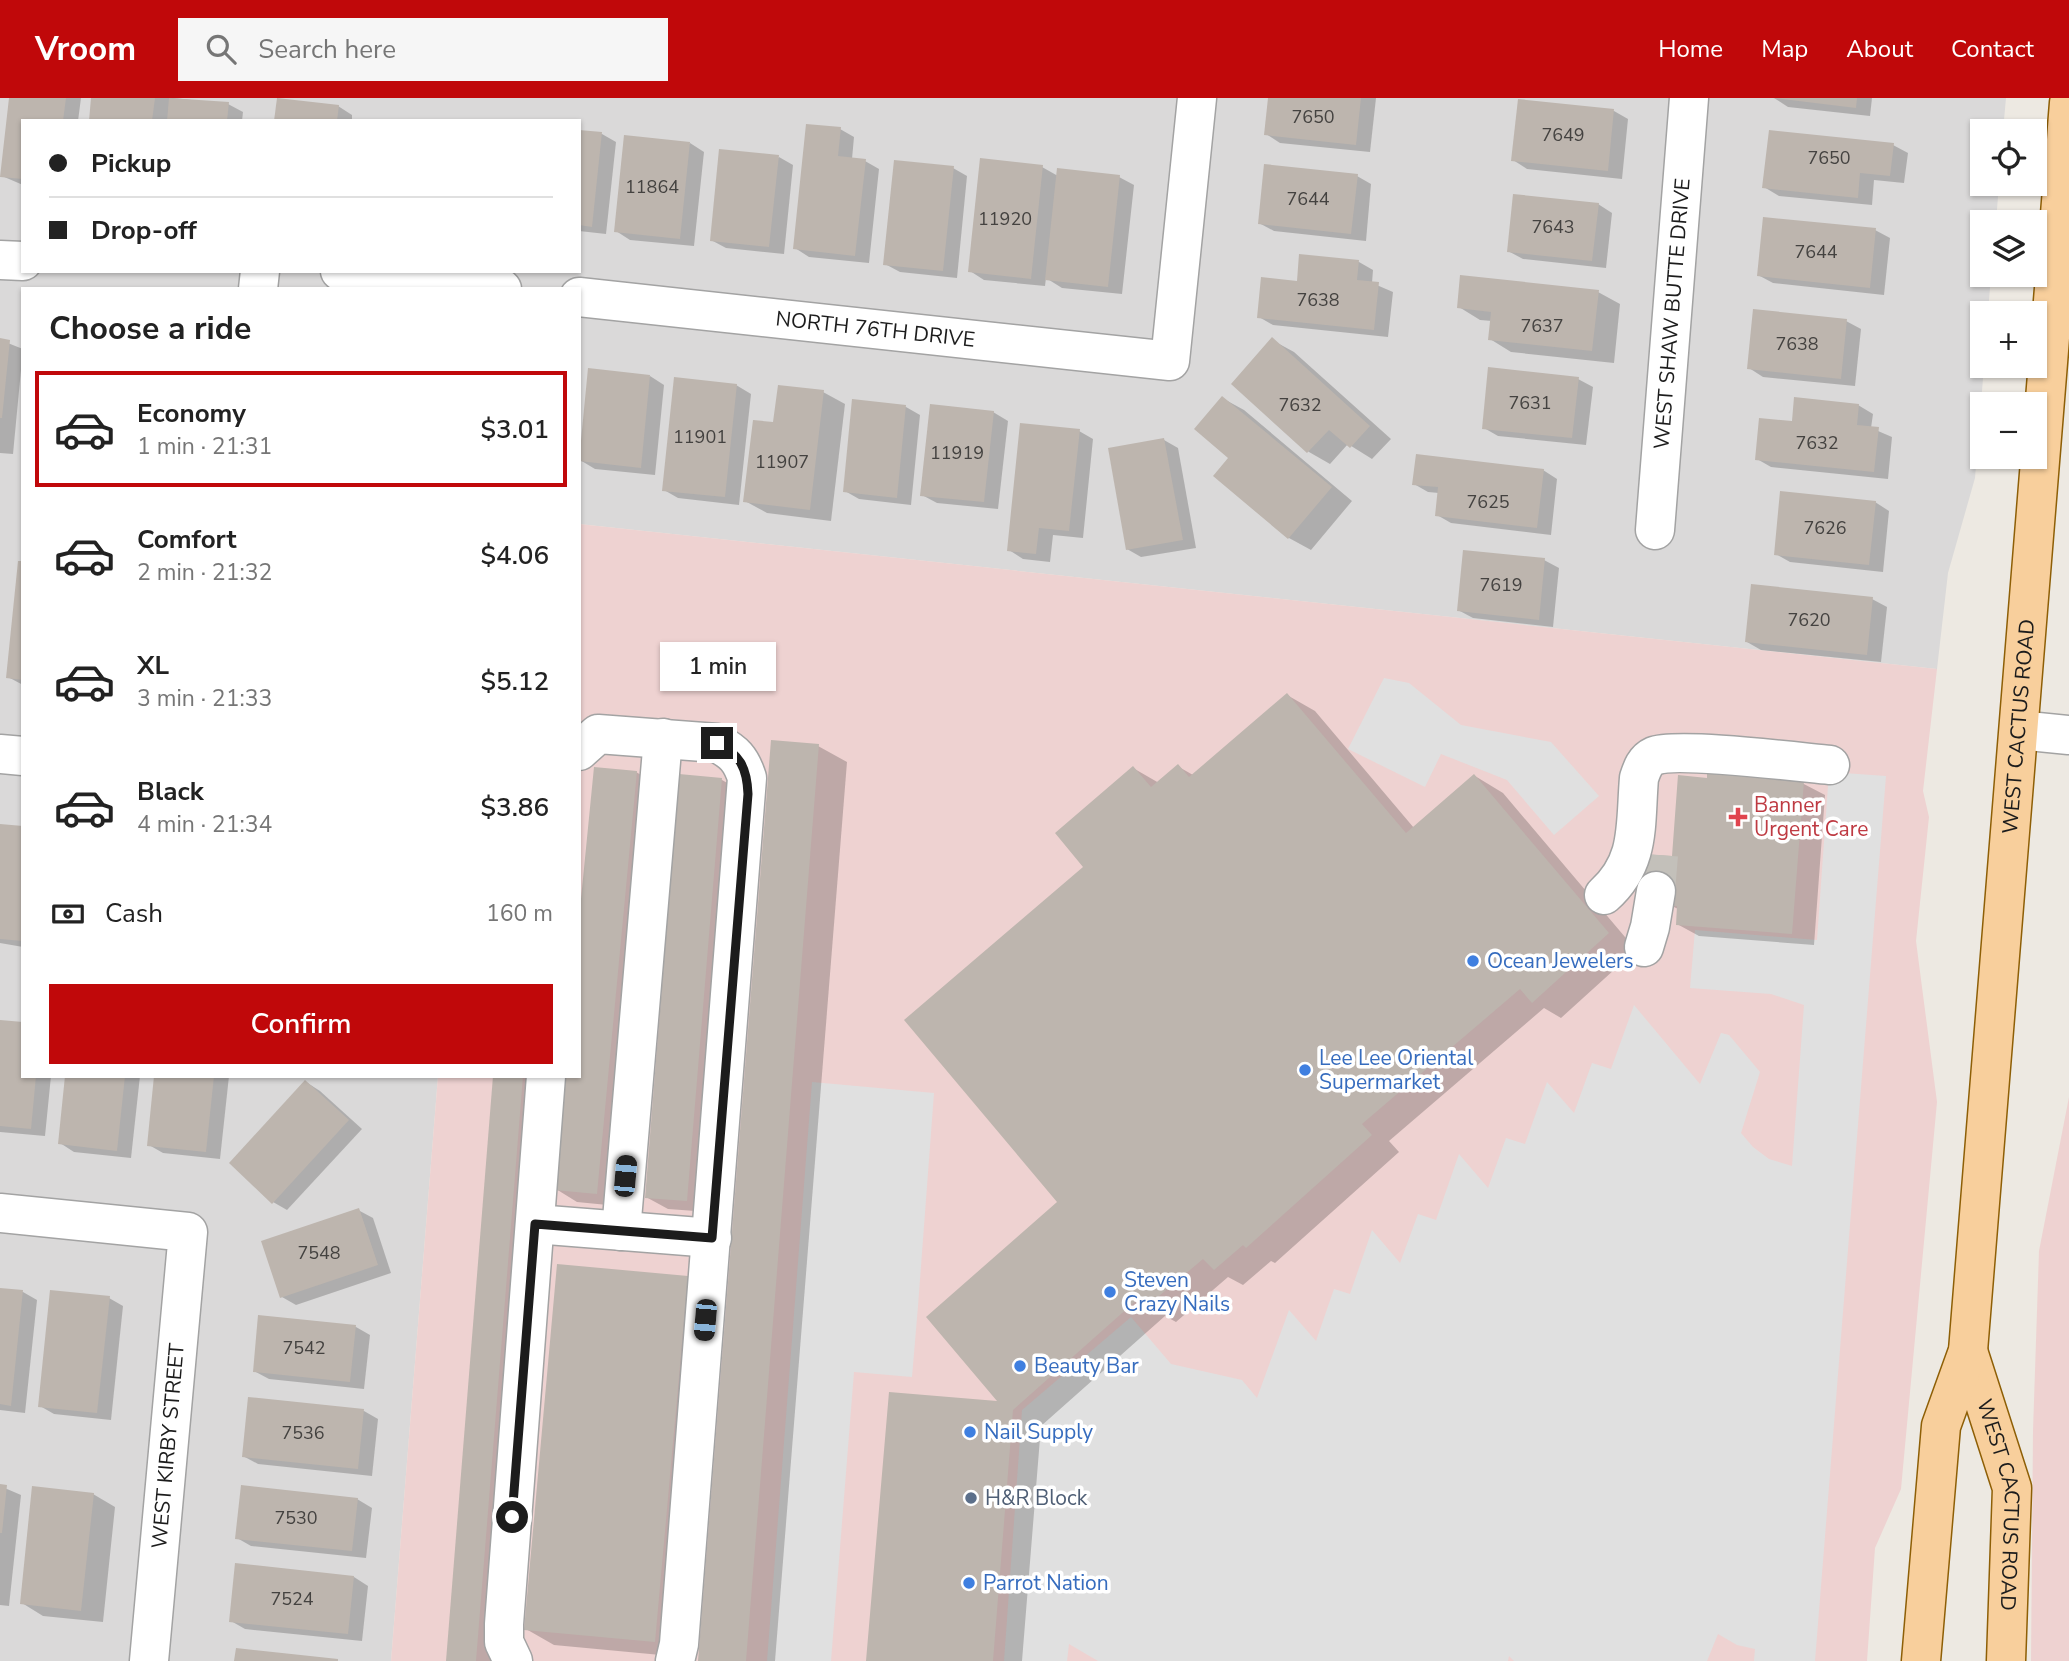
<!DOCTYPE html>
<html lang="en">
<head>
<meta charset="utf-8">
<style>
  :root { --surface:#fff; --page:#f6f6f6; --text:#222; --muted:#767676; --line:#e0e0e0; --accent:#c0080a }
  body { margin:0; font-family:"Nunito Sans",sans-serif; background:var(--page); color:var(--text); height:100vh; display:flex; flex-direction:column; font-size:26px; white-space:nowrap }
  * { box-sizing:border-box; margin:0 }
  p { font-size:23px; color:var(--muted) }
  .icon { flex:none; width:38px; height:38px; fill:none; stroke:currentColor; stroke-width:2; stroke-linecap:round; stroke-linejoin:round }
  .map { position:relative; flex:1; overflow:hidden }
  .details { position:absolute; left:21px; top:189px; width:560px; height:791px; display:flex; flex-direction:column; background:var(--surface); border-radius:0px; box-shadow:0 2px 5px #0004 }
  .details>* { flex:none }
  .banner { position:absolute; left:21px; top:21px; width:560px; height:154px; border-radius:0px; box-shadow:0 2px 5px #0004; display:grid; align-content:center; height:154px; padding:0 28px; background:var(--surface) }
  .controls { position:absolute; left:1970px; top:21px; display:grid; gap:14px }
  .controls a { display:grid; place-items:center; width:77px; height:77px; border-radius:0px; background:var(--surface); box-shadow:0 2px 5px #0004; font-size:35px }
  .end { position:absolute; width:32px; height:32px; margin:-16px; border:9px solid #1c1c1c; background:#fff; box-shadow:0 0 0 4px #fff }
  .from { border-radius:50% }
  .bubble { position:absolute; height:49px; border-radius:0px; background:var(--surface); box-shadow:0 2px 5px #0004; font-size:23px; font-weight:600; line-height:49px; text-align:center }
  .car { position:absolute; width:21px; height:42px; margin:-21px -10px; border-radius:9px; box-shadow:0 0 5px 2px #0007; background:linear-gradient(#222 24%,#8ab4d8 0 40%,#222 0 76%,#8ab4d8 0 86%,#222 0) }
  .banner b { display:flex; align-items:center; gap:24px; height:66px; font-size:26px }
  .banner b+b { border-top:2px solid var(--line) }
  .banner i { width:18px; height:18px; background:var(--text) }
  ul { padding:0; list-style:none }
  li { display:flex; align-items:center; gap:21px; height:116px; margin:0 14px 10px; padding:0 14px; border:4px solid transparent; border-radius:0px }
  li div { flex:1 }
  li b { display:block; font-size:26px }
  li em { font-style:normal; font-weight:600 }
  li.selected { border-color:var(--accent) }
  li>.icon { width:63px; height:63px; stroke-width:1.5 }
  h2 { padding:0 28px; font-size:32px; line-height:84px }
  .pay { display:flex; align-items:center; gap:18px; height:77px; padding:0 28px; font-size:26px }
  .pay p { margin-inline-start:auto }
  .cta { display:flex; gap:14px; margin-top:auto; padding:14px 28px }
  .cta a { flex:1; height:80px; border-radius:0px; background:var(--accent); color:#fff; font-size:28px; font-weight:600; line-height:80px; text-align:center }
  header { display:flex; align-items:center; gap:42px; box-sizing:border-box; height:98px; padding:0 35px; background:var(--accent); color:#fff }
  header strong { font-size:33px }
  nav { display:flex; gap:38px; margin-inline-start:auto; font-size:24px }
  .search { width:490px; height:63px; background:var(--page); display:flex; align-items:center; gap:18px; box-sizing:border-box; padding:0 24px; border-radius:0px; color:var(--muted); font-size:26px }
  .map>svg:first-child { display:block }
</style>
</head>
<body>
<header>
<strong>Vroom</strong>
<div class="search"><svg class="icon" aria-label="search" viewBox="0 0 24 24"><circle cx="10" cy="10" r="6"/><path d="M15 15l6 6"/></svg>Search here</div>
<nav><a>Home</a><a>Map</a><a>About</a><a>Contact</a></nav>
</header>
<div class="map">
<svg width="2069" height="1563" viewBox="0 0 2069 1563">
  <rect width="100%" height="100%" fill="#ede9e2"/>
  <path fill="#dad9d9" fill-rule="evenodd" d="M0,0H2006L2003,33H1983V86H1999L1996,124H1983V177H1991L1988,215H1983L1984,268L1975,380L1948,475L1937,571L579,426V191H23V978H438L391,1563H0ZM23,23H579V173H23Z"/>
  <g fill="#eed2d1">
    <polygon points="579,426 1937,571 1923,693 1929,719 1916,843 1937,1004 1901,1391 1875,1450 1867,1563 391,1563 438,978 579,978"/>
    <polygon points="2069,999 2069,1563 2031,1563 2033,1333 2039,1153"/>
  </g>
  <g fill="#e0e0e0">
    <polygon points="1384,580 1409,585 1461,627 1551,644 1599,698 1554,737 1507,682 1441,656 1425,689 1348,651"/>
    <polygon points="1829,674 1886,678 1815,1563 1754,1563 1755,1551 1737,1547 1718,1536 1707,1563 1514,1563 1509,1558 1508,1563 1098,1563 1069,1546 1067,1563 1004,1563 1022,1312 1131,1219 1171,1266 1242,1282 1257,1300 1289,1212 1316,1243 1334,1191 1350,1196 1372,1132 1400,1165 1418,1116 1436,1122 1459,1056 1488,1090 1506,1040 1525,1046 1547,984 1574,1015 1592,965 1611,971 1634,907 1700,986 1721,935 1729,937 1760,974 1741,1035 1753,1049 1769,1061 1792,1068 1804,907 1771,896 1690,890 1695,832 1817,842"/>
    <polygon points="812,984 934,995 918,1208 912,1279 854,1274 831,1563 767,1563"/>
  </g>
  <g fill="#0003">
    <polygon points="10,0 81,0 78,23 23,23 23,87 2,78"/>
    <polygon points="93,0 173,0 228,6 243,14 242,23 91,23"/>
    <polygon points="1270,0 1376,0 1370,54 1280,45 1266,36"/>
    <polygon points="1774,0 1872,0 1870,18 1788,9"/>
    <polygon points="1519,3 1614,13 1628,21 1622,81 1527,71 1513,62"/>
    <polygon points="338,8 352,17 352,23 276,23"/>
    <polygon points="840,31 854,39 852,61 865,63 879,71 869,165 809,159 795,150"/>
    <polygon points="579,34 602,36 616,44 606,136 579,133"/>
    <polygon points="690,45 704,54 694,148 630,142 616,133"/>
    <polygon points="1893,47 1908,55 1904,85 1874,82 1872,107 1779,98 1764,89"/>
    <polygon points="779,59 793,67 784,156 726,150 711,142"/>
    <polygon points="1042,69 1058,78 1119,79 1134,87 1122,196 1062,190 1046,180 1045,188 984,182 970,173"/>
    <polygon points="953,70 967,78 957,180 900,174 885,166"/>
    <polygon points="1357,78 1371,86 1366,143 1274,133 1259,125"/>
    <polygon points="1598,106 1612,115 1606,170 1523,161 1508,153"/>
    <polygon points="1875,132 1890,140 1884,197 1773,185 1758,177"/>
    <polygon points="1301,158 1359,164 1373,172 1372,185 1393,194 1388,239 1273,227 1259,219 1298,185"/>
    <polygon points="1598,194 1620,206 1614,265 1511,254 1490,241 1492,223 1480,222 1459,209"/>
    <polygon points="1846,223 1861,231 1855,288 1763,279 1749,270"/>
    <polygon points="0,242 23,251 13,356 0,355"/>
    <polygon points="1272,242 1294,254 1391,341 1372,361 1348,346 1330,366 1309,354 1233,286"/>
    <polygon points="650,278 664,287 655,377 595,371 580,362"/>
    <polygon points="1578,281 1593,289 1586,347 1498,338 1484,330"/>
    <polygon points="736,287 751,296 739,407 678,400 664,392"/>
    <polygon points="823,294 845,306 831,423 767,415 745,403 775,326"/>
    <polygon points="1222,300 1244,312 1352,403 1311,452 1289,440 1215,378 1231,360"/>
    <polygon points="854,303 906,309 920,317 911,407 859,401 845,393"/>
    <polygon points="1858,307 1873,316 1871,330 1892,339 1888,381 1771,369 1757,361 1793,325"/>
    <polygon points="993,314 1008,323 998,411 937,405 922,397"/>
    <polygon points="1079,333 1093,341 1083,440 1053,437 1050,464 1023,461 1009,452"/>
    <polygon points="1164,342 1178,350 1196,450 1141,459 1127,451"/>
    <polygon points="1543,372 1557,381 1551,437 1451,425 1437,417 1439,395 1428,394 1414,386"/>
    <polygon points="1875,404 1889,413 1883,474 1790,464 1776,456"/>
    <polygon points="1544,462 1559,470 1553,529 1473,520 1458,512"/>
    <polygon points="23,465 23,587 8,579"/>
    <polygon points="1872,501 1887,509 1881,564 1761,552 1747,544"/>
    <polygon points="1287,597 1315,613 1414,730 1475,678 1503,695 1636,852 1561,920 1544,910 1389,1043 1399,1054 1275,1165 1271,1163 1243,1187 1228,1179 1176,1224 1165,1218 1041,1328 1022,1563 868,1563 1001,1306 1060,1104 1086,769 1133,670 1159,685 1179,669 1193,677"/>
    <polygon points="579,609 581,610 579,638"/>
    <polygon points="818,648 847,664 775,1563 700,1563"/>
    <polygon points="636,674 658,687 618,1108 577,1104 556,1091"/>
    <polygon points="681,678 722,682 743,694 709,1114 668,1111 646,1099"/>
    <polygon points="1800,684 1825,697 1814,847 1699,838 1677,826 1678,811 1670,807 1674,760"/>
    <polygon points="23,730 23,849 0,845 0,739"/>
    <polygon points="0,924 23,978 51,978 45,1038 0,1034"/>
    <polygon points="67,978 140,978 131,1060 74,1054 60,1045"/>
    <polygon points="156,978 229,978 220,1061 163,1055 149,1047"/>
    <polygon points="495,978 552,978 505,1563 447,1563"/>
    <polygon points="306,984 320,993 362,1031 287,1112 273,1104"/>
    <polygon points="358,1112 373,1120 391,1175 296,1207 282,1199"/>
    <polygon points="687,1180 715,1196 682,1559 554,1547 526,1531"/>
    <polygon points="0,1191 23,1194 37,1202 25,1315 0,1312"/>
    <polygon points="109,1200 123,1208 111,1322 54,1316 40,1308"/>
    <polygon points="260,1219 356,1229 370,1237 364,1291 269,1281 254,1273"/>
    <polygon points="249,1301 364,1313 378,1321 372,1378 258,1366 243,1358"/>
    <polygon points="0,1388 21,1397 9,1508 0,1507"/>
    <polygon points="93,1396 115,1409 103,1524 43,1518 22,1505"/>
    <polygon points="357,1401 372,1410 366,1460 251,1448 237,1440"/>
    <polygon points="354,1479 368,1488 362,1543 245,1531 231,1523"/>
  </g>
  <g fill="#bdb5ae">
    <polygon points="9,0 66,0 63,23 23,23 23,81 0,79"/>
    <polygon points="91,0 155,0 152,23 89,23"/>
    <polygon points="169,0 229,4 227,23 167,23"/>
    <polygon points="277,0 339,7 337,23 274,23"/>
    <polygon points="1268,0 1361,0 1356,47 1264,37"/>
    <polygon points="1773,0 1857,0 1856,10"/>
    <polygon points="1518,1 1614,11 1608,73 1511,63"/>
    <polygon points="806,26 841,29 838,58 866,61 855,158 793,151"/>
    <polygon points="579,32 602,34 592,129 579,127"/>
    <polygon points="1769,32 1894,45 1890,78 1860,75 1858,100 1762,90"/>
    <polygon points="624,37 690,44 680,141 614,134"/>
    <polygon points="719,51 779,57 769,149 710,143"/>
    <polygon points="980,60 1043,67 1031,181 968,174"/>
    <polygon points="894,62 954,68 943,173 883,167"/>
    <polygon points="1264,66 1358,76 1351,136 1258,126"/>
    <polygon points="1057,70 1120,77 1108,189 1045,182"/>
    <polygon points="1513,96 1599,105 1592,163 1507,154"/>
    <polygon points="1763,119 1876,130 1870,190 1757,178"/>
    <polygon points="1299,156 1359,162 1357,182 1379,184 1374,232 1257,220 1261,179 1297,183"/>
    <polygon points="1460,177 1599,192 1592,253 1488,242 1491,214 1457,210"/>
    <polygon points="1753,211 1847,221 1841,281 1747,271"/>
    <polygon points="1272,239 1370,328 1350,350 1329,332 1307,355 1231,286"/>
    <polygon points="0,240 10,242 2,320 0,320"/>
    <polygon points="1488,269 1579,279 1572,340 1482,331"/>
    <polygon points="588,270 650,277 641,370 579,363"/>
    <polygon points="674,279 737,286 725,399 662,393"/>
    <polygon points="778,287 824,292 810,412 743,404 753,322 773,324"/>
    <polygon points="1222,298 1332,389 1288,441 1213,378 1228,360 1194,331"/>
    <polygon points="1794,299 1859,306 1857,327 1879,329 1874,374 1755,362 1759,320 1792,323"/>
    <polygon points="852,301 906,307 897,400 843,394"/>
    <polygon points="930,306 994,313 984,404 920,398"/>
    <polygon points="1020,325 1080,331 1069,433 1039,430 1036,456 1007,453"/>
    <polygon points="1164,340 1183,442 1126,452 1108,350"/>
    <polygon points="1416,356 1544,371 1537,430 1435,418 1438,389 1412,387"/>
    <polygon points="1780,393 1876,403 1869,467 1774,457"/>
    <polygon points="1463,452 1545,460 1539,522 1457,513"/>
    <polygon points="18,463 23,463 23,582 6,580"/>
    <polygon points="1751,486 1873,499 1867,557 1745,544"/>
    <polygon points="1287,595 1406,735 1474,676 1609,835 1532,905 1520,891 1362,1026 1372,1037 1246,1150 1243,1147 1214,1172 1203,1161 1146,1209 1139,1200 1013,1312 993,1563 866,1563 889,1294 997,1303 926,1219 1057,1104 904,922 1083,769 1055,735 1133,668 1151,689 1178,666 1189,679"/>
    <polygon points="771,642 819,646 746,1563 698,1563"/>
    <polygon points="594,669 637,673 597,1096 554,1092 565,978 579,978 579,821"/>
    <polygon points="1707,671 1804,683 1792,836 1676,827 1677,808 1668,808 1637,792 1641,756 1672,758 1678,677 1707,680"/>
    <polygon points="679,676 722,680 687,1103 645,1100"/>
    <polygon points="0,726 23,728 23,843 0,841"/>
    <polygon points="0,922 23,924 23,978 36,978 31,1031 0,1028"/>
    <polygon points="65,978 125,978 117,1053 58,1046"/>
    <polygon points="154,978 214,978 206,1054 147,1048"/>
    <polygon points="493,978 523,978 476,1563 446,1563"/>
    <polygon points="305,982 349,1022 272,1106 229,1065"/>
    <polygon points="359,1110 378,1167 280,1200 261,1143"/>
    <polygon points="557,1166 688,1178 655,1544 524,1532"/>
    <polygon points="0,1190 23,1192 11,1308 0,1306"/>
    <polygon points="50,1192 110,1198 97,1315 38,1309"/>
    <polygon points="258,1217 356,1227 350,1284 253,1274"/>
    <polygon points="248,1299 364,1311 358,1371 242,1359"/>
    <polygon points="0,1386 7,1387 2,1435 0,1435"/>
    <polygon points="241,1387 358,1400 352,1453 235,1441"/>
    <polygon points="32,1388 94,1395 81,1513 20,1506"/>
    <polygon points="235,1465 354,1478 348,1536 229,1524"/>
    <polygon points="236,1550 338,1561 338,1563 234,1563"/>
  </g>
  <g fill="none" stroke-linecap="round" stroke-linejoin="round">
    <polyline stroke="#c3c0ba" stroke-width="38" stroke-dasharray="38 19" stroke-linecap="butt" points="1656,793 1659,757"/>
    <defs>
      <g id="minor">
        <polyline points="0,162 23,163"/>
        <polyline points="340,173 502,191"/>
        <polyline points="258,191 260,173"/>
        <path id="s1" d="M579,199L1170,263L1197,0"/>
        <path id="s2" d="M1655,432L1689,0"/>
        <polyline points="2019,632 2069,637"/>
        <path d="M579,653L598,636L717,645C734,654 741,661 747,680L679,1546L675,1563"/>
        <polyline points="0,656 23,658"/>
        <path d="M1604,797C1641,764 1635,727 1639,680C1642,671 1645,662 1654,658C1676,649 1798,664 1830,667"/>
        <polyline points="1644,849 1650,829 1656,793"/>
        <polyline points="0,1115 188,1134 149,1563"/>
        <polyline points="535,1126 712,1140"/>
        <polyline points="621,1133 663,640"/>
        <polyline points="513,1563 504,1544 504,1526 546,978"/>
      </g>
      <g id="major">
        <path id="s3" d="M1968,1253L2012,1390L2006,1563"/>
        <path id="s4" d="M1921,1563L1941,1328L1968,1253L2069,5"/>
      </g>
    </defs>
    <use href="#minor" stroke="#a3a3a3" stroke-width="41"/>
    <use href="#major" stroke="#8e5f06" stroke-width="41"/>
    <use href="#minor" stroke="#fff" stroke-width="38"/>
    <use href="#major" stroke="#f8cf9c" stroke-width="38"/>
  </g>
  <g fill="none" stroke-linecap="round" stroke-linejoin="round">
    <path stroke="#1c1c1c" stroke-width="9" d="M512,1419L535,1126L712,1140L748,696C747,670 740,656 717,645"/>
  </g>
  <path fill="#e0444e" stroke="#fff" stroke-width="2.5" d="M1734.5 708.5h7v7h7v7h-7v7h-7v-7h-7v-7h7z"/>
  <g fill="#3f7fe0" stroke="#fff" stroke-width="2.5">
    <circle cx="1473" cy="863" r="7"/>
    <circle cx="1305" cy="972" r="7"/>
    <circle cx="1110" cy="1194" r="7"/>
    <circle cx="1020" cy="1268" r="7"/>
    <circle cx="970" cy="1334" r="7"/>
    <circle cx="969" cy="1485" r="7"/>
  </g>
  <circle fill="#5c6f8a" stroke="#fff" stroke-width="2.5" cx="971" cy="1400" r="7"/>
  <g text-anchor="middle" stroke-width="7" stroke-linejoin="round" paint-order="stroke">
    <g font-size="18" fill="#444240">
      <text x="1313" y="25">7650</text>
      <text x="1563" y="43">7649</text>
      <text x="1829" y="66">7650</text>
      <text x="652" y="95">11864</text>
      <text x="1308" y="107">7644</text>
      <text x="1005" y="127">11920</text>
      <text x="1553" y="135">7643</text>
      <text x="1816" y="160">7644</text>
      <text x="1318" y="208">7638</text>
      <text x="1542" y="234">7637</text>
      <text x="1797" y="252">7638</text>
      <text x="1530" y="311">7631</text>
      <text x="1300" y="313">7632</text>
      <text x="700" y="345">11901</text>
      <text x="1817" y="351">7632</text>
      <text x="957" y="361">11919</text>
      <text x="782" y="370">11907</text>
      <text x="1488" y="410">7625</text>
      <text x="1825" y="436">7626</text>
      <text x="1501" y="493">7619</text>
      <text x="1809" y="528">7620</text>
      <text x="319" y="1161">7548</text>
      <text x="304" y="1256">7542</text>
      <text x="303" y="1341">7536</text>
      <text x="296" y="1426">7530</text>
      <text x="292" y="1507">7524</text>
    </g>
    <g font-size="21" fill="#1c1c1c" stroke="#fff">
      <text dy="7" stroke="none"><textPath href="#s2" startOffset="217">WEST SHAW BUTTE DRIVE</textPath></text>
      <text dy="7" stroke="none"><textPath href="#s1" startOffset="298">NORTH 76TH DRIVE</textPath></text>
      <text dy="7" stroke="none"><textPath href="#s4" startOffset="942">WEST CACTUS ROAD</textPath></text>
      <text transform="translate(168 1348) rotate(-85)" y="7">WEST KIRBY STREET</text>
      <text dy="7" stroke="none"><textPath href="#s3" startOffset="159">WEST CACTUS ROAD</textPath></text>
    </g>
    <g font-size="21" fill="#be3a42" stroke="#fff" text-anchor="start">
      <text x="1754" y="714">Banner<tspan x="1754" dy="24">Urgent Care</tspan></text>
    </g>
    <g font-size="21" fill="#366cbe" stroke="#fff" text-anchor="start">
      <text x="1487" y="870">Ocean Jewelers</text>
      <text x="1319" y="967">Lee Lee Oriental<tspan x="1319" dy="24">Supermarket</tspan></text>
      <text x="1124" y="1189">Steven<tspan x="1124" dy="24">Crazy Nails</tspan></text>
      <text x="1034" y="1275">Beauty Bar</text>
      <text x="984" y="1341">Nail Supply</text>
      <text x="983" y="1492">Parrot Nation</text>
    </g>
    <g font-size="21" fill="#4e5e75" stroke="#fff" text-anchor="start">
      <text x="985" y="1407">H&amp;R Block</text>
    </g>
  </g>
</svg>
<div class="controls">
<a><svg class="icon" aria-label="locate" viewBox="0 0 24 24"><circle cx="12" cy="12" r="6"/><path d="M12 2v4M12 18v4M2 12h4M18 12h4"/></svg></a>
<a><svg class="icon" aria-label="layers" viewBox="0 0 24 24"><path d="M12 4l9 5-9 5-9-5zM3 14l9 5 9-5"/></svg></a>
<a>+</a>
<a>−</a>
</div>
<i class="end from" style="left:512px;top:1419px"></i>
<i class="end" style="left:717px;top:645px"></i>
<div class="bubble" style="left:660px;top:544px;width:116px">1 min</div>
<i class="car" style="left:625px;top:1078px;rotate:5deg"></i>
<i class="car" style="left:705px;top:1222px;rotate:185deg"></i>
<div class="banner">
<b><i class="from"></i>Pickup</b>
<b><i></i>Drop-off</b>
</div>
<section class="details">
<h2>Choose a ride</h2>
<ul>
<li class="selected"><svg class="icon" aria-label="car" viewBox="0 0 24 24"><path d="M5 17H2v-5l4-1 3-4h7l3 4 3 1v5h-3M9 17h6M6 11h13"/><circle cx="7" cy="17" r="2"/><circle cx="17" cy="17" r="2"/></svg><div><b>Economy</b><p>1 min · 21:31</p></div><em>$3.01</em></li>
<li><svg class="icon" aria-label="car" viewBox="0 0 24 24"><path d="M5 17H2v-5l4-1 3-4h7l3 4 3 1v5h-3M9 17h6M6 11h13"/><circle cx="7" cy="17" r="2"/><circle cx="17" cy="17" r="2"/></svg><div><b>Comfort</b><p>2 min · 21:32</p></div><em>$4.06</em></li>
<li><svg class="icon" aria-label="car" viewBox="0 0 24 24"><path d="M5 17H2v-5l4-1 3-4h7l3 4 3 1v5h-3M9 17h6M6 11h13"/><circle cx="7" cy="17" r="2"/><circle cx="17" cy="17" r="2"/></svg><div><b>XL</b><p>3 min · 21:33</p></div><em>$5.12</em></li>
<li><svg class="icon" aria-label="car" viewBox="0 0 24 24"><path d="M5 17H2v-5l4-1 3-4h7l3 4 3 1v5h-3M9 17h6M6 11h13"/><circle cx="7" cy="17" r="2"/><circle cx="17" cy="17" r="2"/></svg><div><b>Black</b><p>4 min · 21:34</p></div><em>$3.86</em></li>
</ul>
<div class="pay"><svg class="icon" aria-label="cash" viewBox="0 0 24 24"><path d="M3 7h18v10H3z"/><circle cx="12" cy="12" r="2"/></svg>Cash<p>160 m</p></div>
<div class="cta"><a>Confirm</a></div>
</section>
</div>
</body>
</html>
